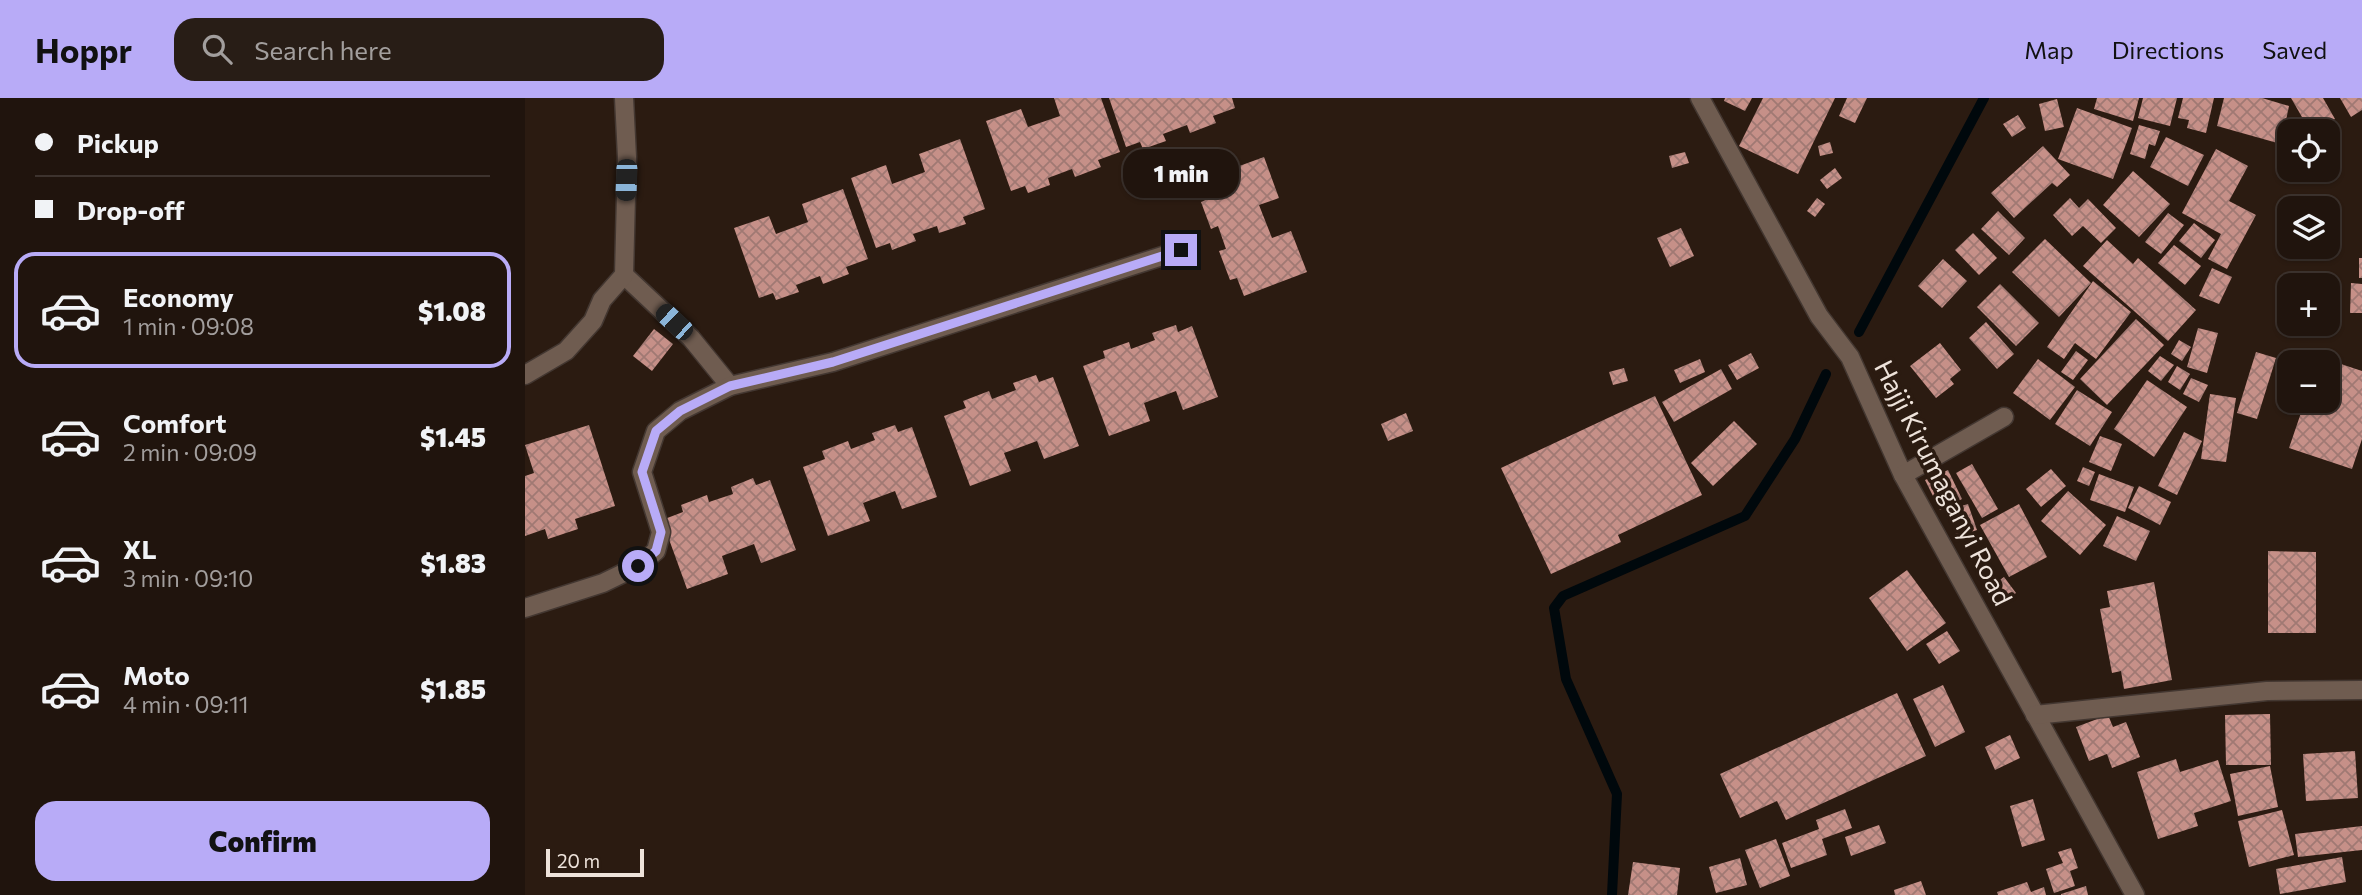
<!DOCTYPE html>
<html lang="en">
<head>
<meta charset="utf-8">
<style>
  :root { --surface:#20140d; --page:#281d16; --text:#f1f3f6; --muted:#a29e9d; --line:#3d332e; --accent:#b8abf7 }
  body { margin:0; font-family:Commissioner,sans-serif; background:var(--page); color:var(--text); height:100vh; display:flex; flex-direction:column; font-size:26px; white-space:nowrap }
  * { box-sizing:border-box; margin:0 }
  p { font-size:23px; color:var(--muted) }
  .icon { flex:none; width:38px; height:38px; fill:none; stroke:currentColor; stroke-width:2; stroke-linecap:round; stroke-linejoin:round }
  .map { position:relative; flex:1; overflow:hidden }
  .drawer { display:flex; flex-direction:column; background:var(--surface); width:525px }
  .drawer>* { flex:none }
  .banner { display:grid; align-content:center; height:154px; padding:0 35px; background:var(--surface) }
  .fabs { position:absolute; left:1752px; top:21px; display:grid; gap:14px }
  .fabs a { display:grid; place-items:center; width:63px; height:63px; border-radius:14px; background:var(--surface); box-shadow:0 2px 5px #0004,0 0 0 2px var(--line); font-size:35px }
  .scale { position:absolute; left:21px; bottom:18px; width:98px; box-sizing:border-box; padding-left:7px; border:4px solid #eee3db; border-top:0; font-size:19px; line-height:24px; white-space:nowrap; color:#eee3db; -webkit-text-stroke:5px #2b1b11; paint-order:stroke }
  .end { position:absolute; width:32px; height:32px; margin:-16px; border:9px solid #b8abf7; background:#111; box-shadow:0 0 0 4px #111 }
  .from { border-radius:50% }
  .bubble { position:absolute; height:49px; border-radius:21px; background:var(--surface); box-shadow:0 2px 5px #0004,0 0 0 2px var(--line); font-size:23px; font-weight:800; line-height:49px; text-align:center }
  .car { position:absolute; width:21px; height:42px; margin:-21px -10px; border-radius:9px; box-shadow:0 0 5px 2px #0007; background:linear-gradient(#222 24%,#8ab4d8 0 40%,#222 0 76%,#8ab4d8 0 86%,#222 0) }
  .banner b { display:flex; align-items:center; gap:24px; height:66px; font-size:26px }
  .banner b+b { border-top:2px solid var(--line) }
  .banner i { width:18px; height:18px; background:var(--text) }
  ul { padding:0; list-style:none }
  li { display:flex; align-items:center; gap:21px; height:116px; margin:0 14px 10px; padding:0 21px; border:4px solid transparent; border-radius:21px }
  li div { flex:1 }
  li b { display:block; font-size:26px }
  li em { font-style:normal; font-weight:800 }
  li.active { border-color:var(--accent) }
  li>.icon { width:63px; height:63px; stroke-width:1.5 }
  .primary-button { display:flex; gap:14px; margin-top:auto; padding:14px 35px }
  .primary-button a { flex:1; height:80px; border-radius:21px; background:var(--accent); color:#111; font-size:28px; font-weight:800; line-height:80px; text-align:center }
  header { display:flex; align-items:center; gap:42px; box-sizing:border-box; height:98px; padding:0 35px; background:var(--accent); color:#111 }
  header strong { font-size:33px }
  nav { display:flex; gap:38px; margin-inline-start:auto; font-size:24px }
  .search { width:490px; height:63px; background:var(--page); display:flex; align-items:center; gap:18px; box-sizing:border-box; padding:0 24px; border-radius:21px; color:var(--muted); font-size:26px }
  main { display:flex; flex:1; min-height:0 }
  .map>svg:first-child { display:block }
</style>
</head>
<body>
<header>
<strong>Hoppr</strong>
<div class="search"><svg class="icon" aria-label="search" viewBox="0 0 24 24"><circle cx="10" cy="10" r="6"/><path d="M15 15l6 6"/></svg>Search here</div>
<nav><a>Map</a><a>Directions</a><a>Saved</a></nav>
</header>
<main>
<section class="drawer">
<div class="banner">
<b><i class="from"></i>Pickup</b>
<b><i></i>Drop-off</b>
</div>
<ul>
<li class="active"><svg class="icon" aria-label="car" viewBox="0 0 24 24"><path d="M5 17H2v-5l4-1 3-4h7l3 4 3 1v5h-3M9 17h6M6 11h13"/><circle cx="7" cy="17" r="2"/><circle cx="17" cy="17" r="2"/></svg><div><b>Economy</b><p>1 min · 09:08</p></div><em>$1.08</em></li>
<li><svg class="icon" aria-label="car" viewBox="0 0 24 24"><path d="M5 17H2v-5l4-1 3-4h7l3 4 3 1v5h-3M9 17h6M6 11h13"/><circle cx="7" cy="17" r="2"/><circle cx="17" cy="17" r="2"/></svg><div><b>Comfort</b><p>2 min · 09:09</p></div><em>$1.45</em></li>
<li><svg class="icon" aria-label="car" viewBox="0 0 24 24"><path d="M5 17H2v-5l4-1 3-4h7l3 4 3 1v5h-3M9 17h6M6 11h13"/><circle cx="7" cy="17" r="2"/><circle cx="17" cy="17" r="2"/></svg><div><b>XL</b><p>3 min · 09:10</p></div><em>$1.83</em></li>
<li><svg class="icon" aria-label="car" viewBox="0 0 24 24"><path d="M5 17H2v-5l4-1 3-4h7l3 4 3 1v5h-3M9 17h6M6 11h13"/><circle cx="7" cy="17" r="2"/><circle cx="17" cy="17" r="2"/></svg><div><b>Moto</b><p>4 min · 09:11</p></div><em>$1.85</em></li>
</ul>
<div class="primary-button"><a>Confirm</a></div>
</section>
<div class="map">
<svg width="1837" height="797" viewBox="0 0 1837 797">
  <defs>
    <pattern id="building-cross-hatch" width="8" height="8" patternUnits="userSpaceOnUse" patternTransform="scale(1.75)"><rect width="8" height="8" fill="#c69088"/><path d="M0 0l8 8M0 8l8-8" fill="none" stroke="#a07973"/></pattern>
  </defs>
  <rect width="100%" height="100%" fill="#2b1b11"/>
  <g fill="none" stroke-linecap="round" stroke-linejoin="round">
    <g stroke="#00080c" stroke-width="10">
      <polyline points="1334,234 1459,0"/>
      <polyline points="1087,797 1092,696 1041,581 1029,510 1038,498 1220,418 1270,341 1301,276"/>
    </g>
  </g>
  <g fill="url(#building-cross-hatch)">
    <polygon points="529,0 576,0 595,54 573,62 576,69 550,79 547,71 523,80 525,87 503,95 500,88 486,93 461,23 496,11 503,29 535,18"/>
    <polygon points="584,0 707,0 710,10 688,18 691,25 665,35 662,27 638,36 641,43 618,51 615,44 601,49"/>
    <polygon points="1200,0 1227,0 1220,13 1199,3"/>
    <polygon points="1238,0 1310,0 1273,76 1214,48"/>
    <polygon points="1322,0 1342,0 1330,25 1314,18"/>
    <polygon points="1572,0 1614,0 1608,23 1569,11"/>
    <polygon points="1618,0 1652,0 1645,28 1613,20"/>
    <polygon points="1658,0 1689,0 1681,35 1662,30 1664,22 1653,20"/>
    <polygon points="1699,0 1737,0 1764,8 1756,46 1692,28"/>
    <polygon points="1766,0 1798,0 1810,21 1785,33"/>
    <polygon points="1815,0 1837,0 1837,12 1826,19"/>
    <polygon points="1532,1 1539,29 1520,33 1514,6"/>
    <polygon points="1552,10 1607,30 1588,81 1533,61"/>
    <polygon points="1493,17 1501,30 1487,39 1478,26"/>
    <polygon points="1614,27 1635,33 1630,48 1624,46 1620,61 1605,56"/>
    <polygon points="1641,39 1679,57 1663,88 1625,69"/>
    <polygon points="435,41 460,111 438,119 441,126 414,135 412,128 388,136 391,143 367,152 365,145 351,150 326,80 361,67 367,86 400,74 394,56"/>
    <polygon points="1305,44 1308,55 1295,58 1293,48"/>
    <polygon points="1518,48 1545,77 1532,89 1527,85 1489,120 1466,95"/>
    <polygon points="1691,51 1723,68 1704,103 1731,117 1702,171 1683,161 1696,136 1657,115"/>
    <polygon points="1160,54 1164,65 1147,70 1144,58"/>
    <polygon points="739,59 754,100 734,107 747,140 766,133 782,174 719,198 712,180 705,182 694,153 701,151 693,128 686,131 676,104 683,101 676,82"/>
    <polygon points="1310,70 1317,80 1302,91 1295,82"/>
    <polygon points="1608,73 1645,106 1614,139 1578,107"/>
    <polygon points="318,91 343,161 321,169 324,176 298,186 295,178 271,187 274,194 251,202 248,195 234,200 209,130 244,118 251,136 283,124 277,106"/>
    <polygon points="1292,100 1300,106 1290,119 1282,113"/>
    <polygon points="1545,100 1554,110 1563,101 1591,130 1576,145 1558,128 1547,138 1528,117"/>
    <polygon points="1473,113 1500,140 1484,157 1456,131"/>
    <polygon points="1643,115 1659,127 1636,156 1620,144"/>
    <polygon points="1669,125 1690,142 1676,160 1654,143"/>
    <polygon points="1156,130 1169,158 1145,169 1132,140"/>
    <polygon points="1448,135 1472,160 1454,177 1430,152"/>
    <polygon points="1520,141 1566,185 1534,219 1487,174"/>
    <polygon points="1582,142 1608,166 1613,160 1671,212 1643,243 1558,168"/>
    <polygon points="1649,147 1676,168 1660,187 1633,165"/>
    <rect x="1834" y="160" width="3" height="20"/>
    <polygon points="1418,161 1442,183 1417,210 1393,188"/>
    <polygon points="1687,170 1707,179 1694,206 1674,198"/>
    <polygon points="1568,183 1606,214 1571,261 1550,245 1539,261 1522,249"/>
    <polygon points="1826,185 1837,186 1837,215 1825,215"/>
    <polygon points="1475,186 1514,225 1491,248 1452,209"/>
    <polygon points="1611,221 1639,247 1582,307 1555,281"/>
    <polygon points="1461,224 1489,256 1472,271 1444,240"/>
    <polygon points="651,227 653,234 667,228 693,299 658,312 651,293 619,305 625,323 584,338 558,268 580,260 578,253 604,244 606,251 630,242 627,235"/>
    <polygon points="1673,230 1693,235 1682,275 1662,269"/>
    <polygon points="129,231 148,246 127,273 108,258"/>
    <polygon points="1654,242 1666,249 1657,263 1646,256"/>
    <polygon points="1415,245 1436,272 1425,281 1429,286 1411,300 1385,268"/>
    <polygon points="1551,253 1563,262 1548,282 1536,274"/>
    <polygon points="1731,254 1751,260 1732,321 1712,315"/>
    <polygon points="1226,255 1234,270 1212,282 1203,267"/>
    <polygon points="1635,258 1649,267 1636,283 1623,273"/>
    <polygon points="1795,259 1837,273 1837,341 1827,371 1764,350 1780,303 1802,303 1802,264 1793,264"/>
    <polygon points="1175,261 1180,274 1155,285 1149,272"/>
    <polygon points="1513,261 1550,289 1525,322 1488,295"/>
    <polygon points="1652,268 1665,276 1655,292 1643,284"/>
    <polygon points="1099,270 1103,283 1088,287 1084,274"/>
    <polygon points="1196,271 1207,291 1149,324 1137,304"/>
    <polygon points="511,277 514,284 528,279 554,348 519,361 512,343 479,355 486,373 445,388 419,318 441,310 438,303 464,293 467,301 491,292 488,285"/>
    <polygon points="1666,280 1683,287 1674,304 1658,296"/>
    <polygon points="1622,282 1662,309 1629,359 1589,331"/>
    <polygon points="1552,292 1587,314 1565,348 1530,326"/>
    <polygon points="1685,296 1711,300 1701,364 1676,361"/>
    <polygon points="1130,298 1177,397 1093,437 1096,444 1026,476 976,370"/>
    <polygon points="881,315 888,333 863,343 856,326"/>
    <polygon points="1209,323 1232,346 1188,388 1166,365"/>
    <polygon points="64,327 90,408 50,421 53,431 23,441 20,431 0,438 0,378 9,375 0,347"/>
    <polygon points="370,327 373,334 387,329 412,399 377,411 370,393 338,405 345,423 303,438 278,369 300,361 297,353 323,343 326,351 350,342 347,335"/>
    <polygon points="1659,334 1677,343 1652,397 1633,388"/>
    <polygon points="1575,338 1597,346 1586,373 1564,364"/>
    <polygon points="1447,366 1473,411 1457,420 1431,375"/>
    <polygon points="1558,369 1570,374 1564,388 1552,383"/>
    <polygon points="1526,371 1541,388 1516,409 1501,391"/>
    <polygon points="1423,372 1437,401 1415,412 1400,382"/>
    <polygon points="1574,376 1609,389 1600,414 1565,402"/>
    <polygon points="228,380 231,387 245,382 271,452 236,465 229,446 197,458 203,476 162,491 137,422 158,414 156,407 182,397 184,404 208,396 206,389"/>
    <polygon points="1614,388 1646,404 1635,427 1603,410"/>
    <polygon points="1543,393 1581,427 1555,457 1516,423"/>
    <polygon points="1443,406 1452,432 1432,439 1423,412"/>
    <polygon points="1494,406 1522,459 1484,479 1455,427"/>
    <polygon points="1592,418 1625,433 1611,463 1578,448"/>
    <polygon points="1743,453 1791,454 1791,535 1743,535"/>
    <polygon points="1382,472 1421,525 1382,553 1344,500"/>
    <polygon points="1479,479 1491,495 1480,503 1468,487"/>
    <polygon points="1629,484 1647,582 1599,591 1596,573 1587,575 1575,511 1585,509 1582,493"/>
    <polygon points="1422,533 1435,553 1414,566 1401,546"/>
    <polygon points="1418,587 1440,634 1410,649 1388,601"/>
    <polygon points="1372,595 1401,658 1261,722 1252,703 1215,720 1195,676"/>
    <polygon points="1745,616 1746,667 1701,667 1700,617"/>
    <polygon points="1583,617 1588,629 1601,624 1615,659 1587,670 1582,656 1564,663 1551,629"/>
    <polygon points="1485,637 1495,660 1470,672 1460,649"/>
    <polygon points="1830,653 1833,700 1781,703 1778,656"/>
    <polygon points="1651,661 1655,674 1693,662 1706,703 1669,715 1673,728 1633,741 1612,674"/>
    <polygon points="1745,668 1753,709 1713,718 1705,676"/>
    <polygon points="1508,701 1520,742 1497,749 1485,708"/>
    <polygon points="1320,711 1327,730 1297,741 1302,757 1266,770 1257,745 1294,731 1291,722"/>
    <polygon points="1757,712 1769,757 1724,769 1713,723"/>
    <polygon points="1354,727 1361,745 1326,758 1320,739"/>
    <polygon points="1837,728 1837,752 1773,759 1770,736"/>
    <polygon points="1251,741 1265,778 1235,790 1220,752"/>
    <polygon points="1546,750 1553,770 1545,773 1550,788 1529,795 1521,771 1538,765 1533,754"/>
    <polygon points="1817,759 1821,784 1755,796 1751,771"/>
    <polygon points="1215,760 1222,787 1191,795 1184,769"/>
    <polygon points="1108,764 1155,770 1152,797 1103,797"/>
    <polygon points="1396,783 1401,797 1370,797 1369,792"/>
    <polygon points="1502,784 1506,794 1519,789 1521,797 1473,797 1472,794"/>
    <polygon points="1561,788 1563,797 1536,797 1536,796"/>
  </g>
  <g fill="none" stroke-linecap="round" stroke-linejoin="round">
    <defs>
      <g id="minor">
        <polyline points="1175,0 1294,218 1325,259 1378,377 1610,797"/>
        <polyline points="99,177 166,240 205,288"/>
        <polyline points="0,277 41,253 68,223 77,202 99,177 102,59 99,0"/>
        <polyline points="1378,377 1479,319"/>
        <polyline points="0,510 78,485 113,468 131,453 136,434 117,374 131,333 155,313 205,288 308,264 656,152"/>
        <polyline points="1510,617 1742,593 1837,592"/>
      </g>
    </defs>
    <use href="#minor" stroke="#433731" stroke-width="21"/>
    <use href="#minor" stroke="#6f5c50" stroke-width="18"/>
  </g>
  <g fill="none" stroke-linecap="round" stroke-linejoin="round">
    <polyline stroke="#b8abf7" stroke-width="9" points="113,468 131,453 136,434 117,374 131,333 155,313 205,288 308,264 656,152"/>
  </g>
  <g text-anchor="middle" stroke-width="7" stroke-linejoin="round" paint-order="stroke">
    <g font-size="26" fill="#eee3db" stroke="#2b1b11">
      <text transform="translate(1418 385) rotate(63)" y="9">Hajji Kirumaganyi Road</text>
    </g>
  </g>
</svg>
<div class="fabs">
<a><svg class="icon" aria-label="locate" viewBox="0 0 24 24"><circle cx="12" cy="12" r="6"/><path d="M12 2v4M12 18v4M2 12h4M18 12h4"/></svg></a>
<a><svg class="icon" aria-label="layers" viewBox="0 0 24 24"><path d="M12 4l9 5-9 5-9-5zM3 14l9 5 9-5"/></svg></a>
<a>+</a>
<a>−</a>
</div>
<div class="scale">20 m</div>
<i class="end from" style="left:113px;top:468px"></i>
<i class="end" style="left:656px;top:152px"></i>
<div class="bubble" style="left:598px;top:51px;width:116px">1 min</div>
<i class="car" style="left:101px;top:82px;rotate:182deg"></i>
<i class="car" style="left:149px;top:224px;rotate:313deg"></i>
</div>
</main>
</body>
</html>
